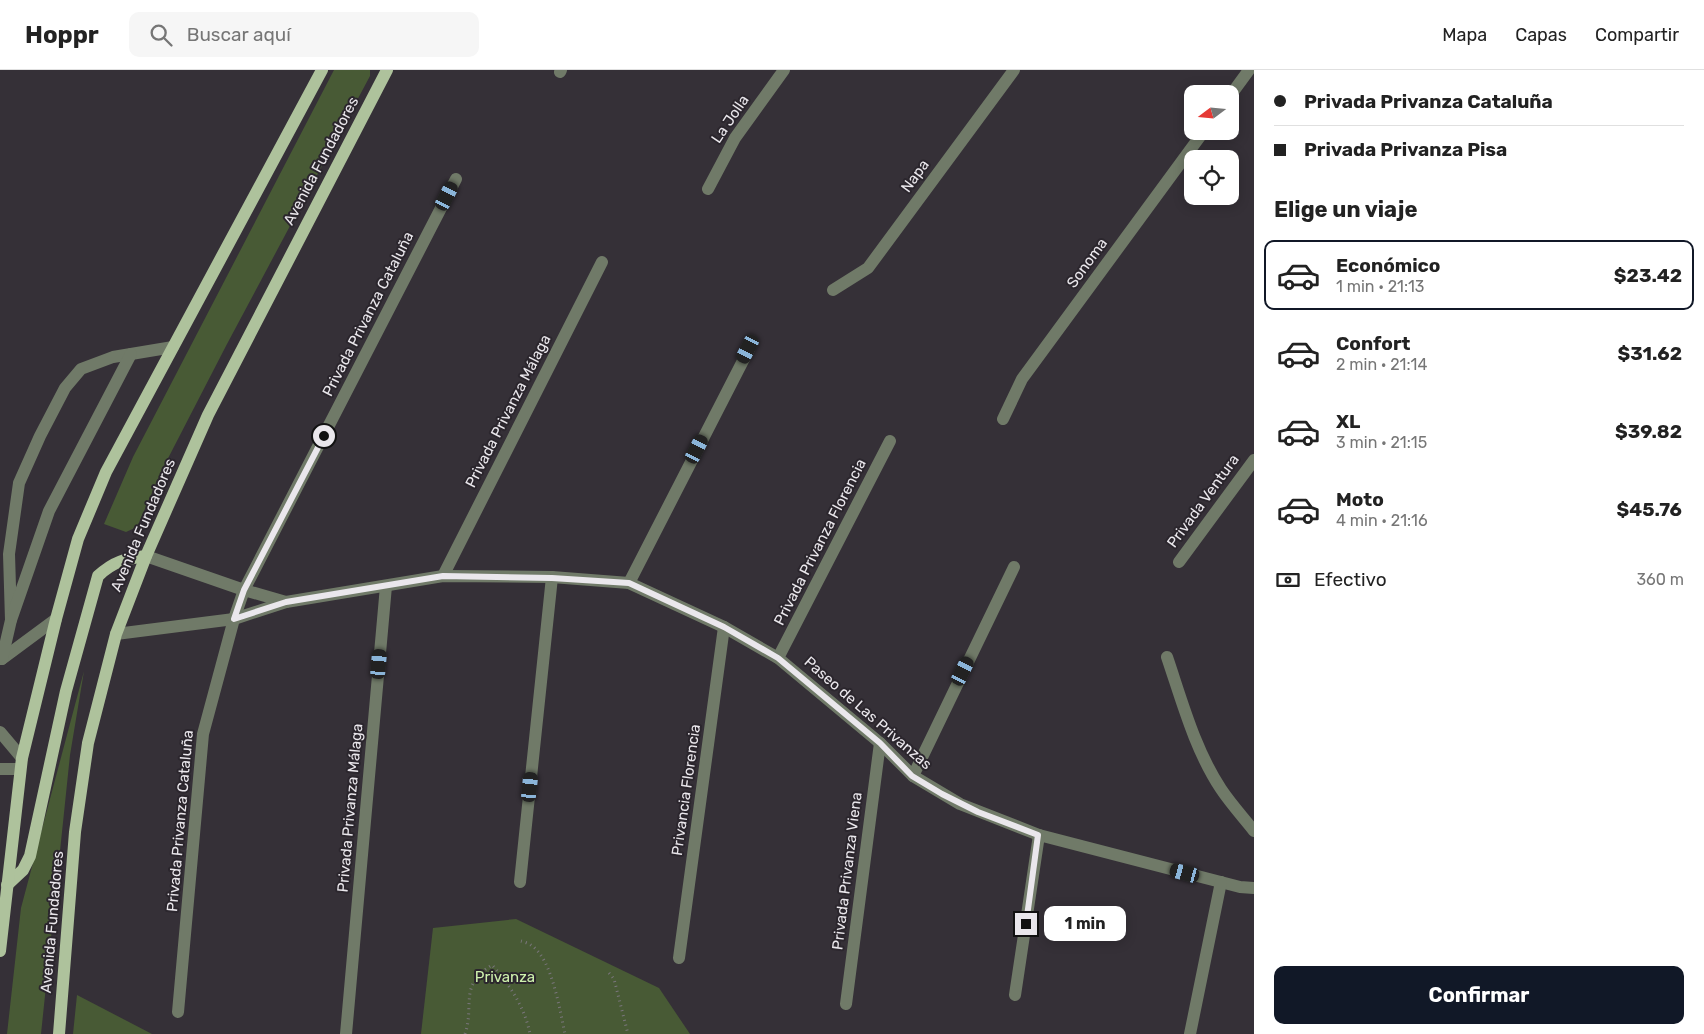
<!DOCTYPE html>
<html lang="es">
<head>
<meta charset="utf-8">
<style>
  :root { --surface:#fff; --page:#f6f6f6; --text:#222; --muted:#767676; --line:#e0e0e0; --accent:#111827 }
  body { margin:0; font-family:Rubik,sans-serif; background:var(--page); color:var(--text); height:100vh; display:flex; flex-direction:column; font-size:19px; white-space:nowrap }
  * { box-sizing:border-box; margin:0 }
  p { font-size:16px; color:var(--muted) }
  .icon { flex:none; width:28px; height:28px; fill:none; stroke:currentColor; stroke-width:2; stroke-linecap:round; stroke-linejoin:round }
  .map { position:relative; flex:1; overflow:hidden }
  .drawer { display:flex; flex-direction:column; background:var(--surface); width:450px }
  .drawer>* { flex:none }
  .banner { display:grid; align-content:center; height:110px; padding:0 20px; background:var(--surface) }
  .needle { width:32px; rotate:254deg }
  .buttons { position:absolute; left:1184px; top:15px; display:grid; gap:10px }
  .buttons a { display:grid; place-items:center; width:55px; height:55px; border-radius:10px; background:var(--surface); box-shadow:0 2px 12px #0003; font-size:25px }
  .end { position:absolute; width:22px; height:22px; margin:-11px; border:6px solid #eae7ec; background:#111; box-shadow:0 0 0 2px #111 }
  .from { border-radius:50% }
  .bubble { position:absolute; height:35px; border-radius:10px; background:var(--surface); box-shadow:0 2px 12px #0003; font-size:16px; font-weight:700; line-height:35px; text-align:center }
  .car { position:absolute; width:15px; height:30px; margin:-15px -8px; border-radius:6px; box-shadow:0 0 4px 1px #0007; background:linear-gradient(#222 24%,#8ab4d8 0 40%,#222 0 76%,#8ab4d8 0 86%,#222 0) }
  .banner b { display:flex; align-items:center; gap:18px; height:48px; font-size:19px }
  .banner b+b { border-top:1px solid var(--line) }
  .banner i { width:12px; height:12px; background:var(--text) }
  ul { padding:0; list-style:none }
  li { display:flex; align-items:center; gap:15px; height:70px; margin:0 10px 8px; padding:0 10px; border:2px solid transparent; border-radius:10px }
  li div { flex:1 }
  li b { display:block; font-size:19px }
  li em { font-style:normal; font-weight:700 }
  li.active { border-color:var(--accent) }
  li>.icon { width:45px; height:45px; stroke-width:1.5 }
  h2 { padding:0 20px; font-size:22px; line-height:60px }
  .pay { display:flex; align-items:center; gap:12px; height:55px; padding:0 20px; font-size:19px }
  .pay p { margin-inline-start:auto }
  .action { display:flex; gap:10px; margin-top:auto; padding:10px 20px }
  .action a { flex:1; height:58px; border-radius:10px; background:var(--accent); color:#fff; font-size:20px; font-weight:700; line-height:58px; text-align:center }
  header { display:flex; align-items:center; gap:30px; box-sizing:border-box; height:70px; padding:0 25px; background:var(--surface); border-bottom:1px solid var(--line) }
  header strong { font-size:24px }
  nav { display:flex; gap:28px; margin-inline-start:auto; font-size:18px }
  .search { width:350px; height:45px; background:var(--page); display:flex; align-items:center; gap:12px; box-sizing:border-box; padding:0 18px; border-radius:10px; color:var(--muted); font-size:19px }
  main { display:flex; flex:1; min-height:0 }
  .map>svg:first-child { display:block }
</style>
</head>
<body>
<header>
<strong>Hoppr</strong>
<div class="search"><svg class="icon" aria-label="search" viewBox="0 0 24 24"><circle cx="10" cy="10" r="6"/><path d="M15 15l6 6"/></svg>Buscar aquí</div>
<nav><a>Mapa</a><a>Capas</a><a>Compartir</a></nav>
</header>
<main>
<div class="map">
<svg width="1254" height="964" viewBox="0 0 1254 964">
  <rect width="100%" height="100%" fill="#353037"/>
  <g fill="#485a35">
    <polygon points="334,0 370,0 370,6 227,274 162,400 137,457 126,462 104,454 133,387"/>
    <polygon points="84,601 70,685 41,964 7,964 21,838"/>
    <polygon points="516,849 659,918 690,964 421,964 433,858"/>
    <polygon points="77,925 152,964 73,964"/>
  </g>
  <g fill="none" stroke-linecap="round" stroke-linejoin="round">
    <g stroke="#7a767c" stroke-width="3" stroke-dasharray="1 4" stroke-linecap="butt">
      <path d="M521,871C524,872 529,873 532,876C552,889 560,941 565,964"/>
      <polyline points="609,903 614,909 628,964"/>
      <path d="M465,964C475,935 458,916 492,895C510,915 525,938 530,964"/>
    </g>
    <g stroke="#707a68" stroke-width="12">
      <polyline points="560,2 561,0"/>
      <polyline points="1230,26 1249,0"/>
      <polyline points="708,119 735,68 784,0"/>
      <polyline points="833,220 868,198 1014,0"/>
      <polyline points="1003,349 1022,309 1204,61"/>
      <polyline points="146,486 244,520 286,532"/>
      <polyline points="1179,492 1254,390"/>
      <polyline points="443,506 602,192"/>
      <polyline points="629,513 749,279"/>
      <polyline points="11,550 9,484 19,413 40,366 65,318 81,299 113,287 173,277"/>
      <polyline points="116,564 234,549 286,532 443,506 552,507 629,513 724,557 778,588 880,673 913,706 960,734 1039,765 1240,817 1254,818"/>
      <path d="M1167,587C1182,631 1195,680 1221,719C1231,734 1243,747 1254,761"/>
      <polyline points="778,588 890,371"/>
      <polyline points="0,589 2,589 56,549"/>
      <polyline points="2,589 11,550 49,441 131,284"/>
      <polyline points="0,662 22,688"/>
      <polyline points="0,699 20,699"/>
      <polyline points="913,706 1014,497"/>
      <polyline points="520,812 552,507"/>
      <polyline points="679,888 724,557"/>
      <polyline points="1015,925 1039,765"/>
      <polyline points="846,934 880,673"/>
      <polyline points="178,942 203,664 234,549 244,520 456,109"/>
      <polyline points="346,964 386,516"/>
      <polyline points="1190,964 1221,812"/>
    </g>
    <g stroke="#aec29c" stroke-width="12">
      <path d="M7,815L23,800L30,786L66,621L98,506C114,491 125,489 146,486"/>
      <polyline points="0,881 22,688 56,549 78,469 106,402 322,0"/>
      <polyline points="59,964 75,762 88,673 116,564 146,486 208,345 387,0"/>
    </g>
  </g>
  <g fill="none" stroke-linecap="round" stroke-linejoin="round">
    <polyline stroke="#eae7ec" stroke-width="6" points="324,366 244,520 234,549 286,532 443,506 552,508 629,513 724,557 778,588 880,673 912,706 942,724 978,742 1038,765 1026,854"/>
  </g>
  <g text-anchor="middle" stroke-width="4" stroke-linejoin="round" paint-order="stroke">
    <g font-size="15" fill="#eae7ec" stroke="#2b262d">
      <text transform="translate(730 49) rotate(-56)" y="5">La Jolla</text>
      <text transform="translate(321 91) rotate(-62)" y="5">Avenida Fundadores</text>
      <text transform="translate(915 106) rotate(-54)" y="5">Napa</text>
      <text transform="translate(1087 193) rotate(-54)" y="5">Sonoma</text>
      <text transform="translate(368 244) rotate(-63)" y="5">Privada Privanza Cataluña</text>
      <text transform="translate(508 341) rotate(-63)" y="5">Privada Privanza Málaga</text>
      <text transform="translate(1203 431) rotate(-54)" y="5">Privada Ventura</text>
      <text transform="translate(143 455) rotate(-67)" y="5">Avenida Fundadores</text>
      <text transform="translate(820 472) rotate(-63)" y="5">Privada Privanza Florencia</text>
      <text transform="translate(868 643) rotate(41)" y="5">Paseo de Las Privanzas</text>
      <text transform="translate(686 720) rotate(-82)" y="5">Privancia Florencia</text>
      <text transform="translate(350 738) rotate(-85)" y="5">Privada Privanza Málaga</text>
      <text transform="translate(180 751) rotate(-85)" y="5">Privada Privanza Cataluña</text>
      <text transform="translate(847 801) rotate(-83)" y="5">Privada Privanza Viena</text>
      <text transform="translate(52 852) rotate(-85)" y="5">Avenida Fundadores</text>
    </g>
    <g font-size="15" fill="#cef1ad" stroke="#2b262d">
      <text x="505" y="912">Privanza</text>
    </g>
  </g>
</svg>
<div class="buttons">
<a><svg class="needle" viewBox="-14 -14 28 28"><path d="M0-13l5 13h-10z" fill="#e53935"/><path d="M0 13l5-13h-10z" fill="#767676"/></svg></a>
<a><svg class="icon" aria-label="locate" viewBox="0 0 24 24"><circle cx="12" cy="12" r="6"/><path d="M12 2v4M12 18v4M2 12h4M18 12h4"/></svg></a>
</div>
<i class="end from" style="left:324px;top:366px"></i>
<i class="end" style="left:1026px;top:854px"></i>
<div class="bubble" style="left:1044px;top:836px;width:82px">1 min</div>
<i class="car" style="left:447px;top:126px;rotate:27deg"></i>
<i class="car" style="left:748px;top:279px;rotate:207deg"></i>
<i class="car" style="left:697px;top:379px;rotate:27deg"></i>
<i class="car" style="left:379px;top:594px;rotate:5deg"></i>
<i class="car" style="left:963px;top:601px;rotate:26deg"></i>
<i class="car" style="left:530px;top:717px;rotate:6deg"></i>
<i class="car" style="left:1185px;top:803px;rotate:285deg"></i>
</div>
<section class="drawer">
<div class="banner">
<b><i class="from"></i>Privada Privanza Cataluña</b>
<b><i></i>Privada Privanza Pisa</b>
</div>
<h2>Elige un viaje</h2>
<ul>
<li class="active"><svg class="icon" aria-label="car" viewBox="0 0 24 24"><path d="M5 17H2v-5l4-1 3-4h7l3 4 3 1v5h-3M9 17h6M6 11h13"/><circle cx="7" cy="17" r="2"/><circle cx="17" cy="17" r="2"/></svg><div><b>Económico</b><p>1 min · 21:13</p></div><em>$23.42</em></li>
<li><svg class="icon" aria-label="car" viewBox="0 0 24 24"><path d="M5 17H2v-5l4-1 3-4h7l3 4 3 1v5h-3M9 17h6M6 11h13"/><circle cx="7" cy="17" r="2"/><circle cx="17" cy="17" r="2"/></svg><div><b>Confort</b><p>2 min · 21:14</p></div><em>$31.62</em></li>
<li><svg class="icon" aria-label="car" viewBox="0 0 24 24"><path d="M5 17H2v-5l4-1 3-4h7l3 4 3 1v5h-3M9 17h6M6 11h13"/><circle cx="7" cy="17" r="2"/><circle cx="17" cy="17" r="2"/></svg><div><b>XL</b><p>3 min · 21:15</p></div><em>$39.82</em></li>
<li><svg class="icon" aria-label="car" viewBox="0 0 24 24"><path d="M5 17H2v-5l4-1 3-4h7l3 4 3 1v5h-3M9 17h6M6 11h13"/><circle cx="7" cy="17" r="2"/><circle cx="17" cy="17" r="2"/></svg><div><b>Moto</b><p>4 min · 21:16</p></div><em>$45.76</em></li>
</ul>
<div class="pay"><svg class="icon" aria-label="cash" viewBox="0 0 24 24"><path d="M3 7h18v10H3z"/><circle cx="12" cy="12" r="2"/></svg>Efectivo<p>360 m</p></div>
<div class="action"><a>Confirmar</a></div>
</section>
</main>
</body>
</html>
